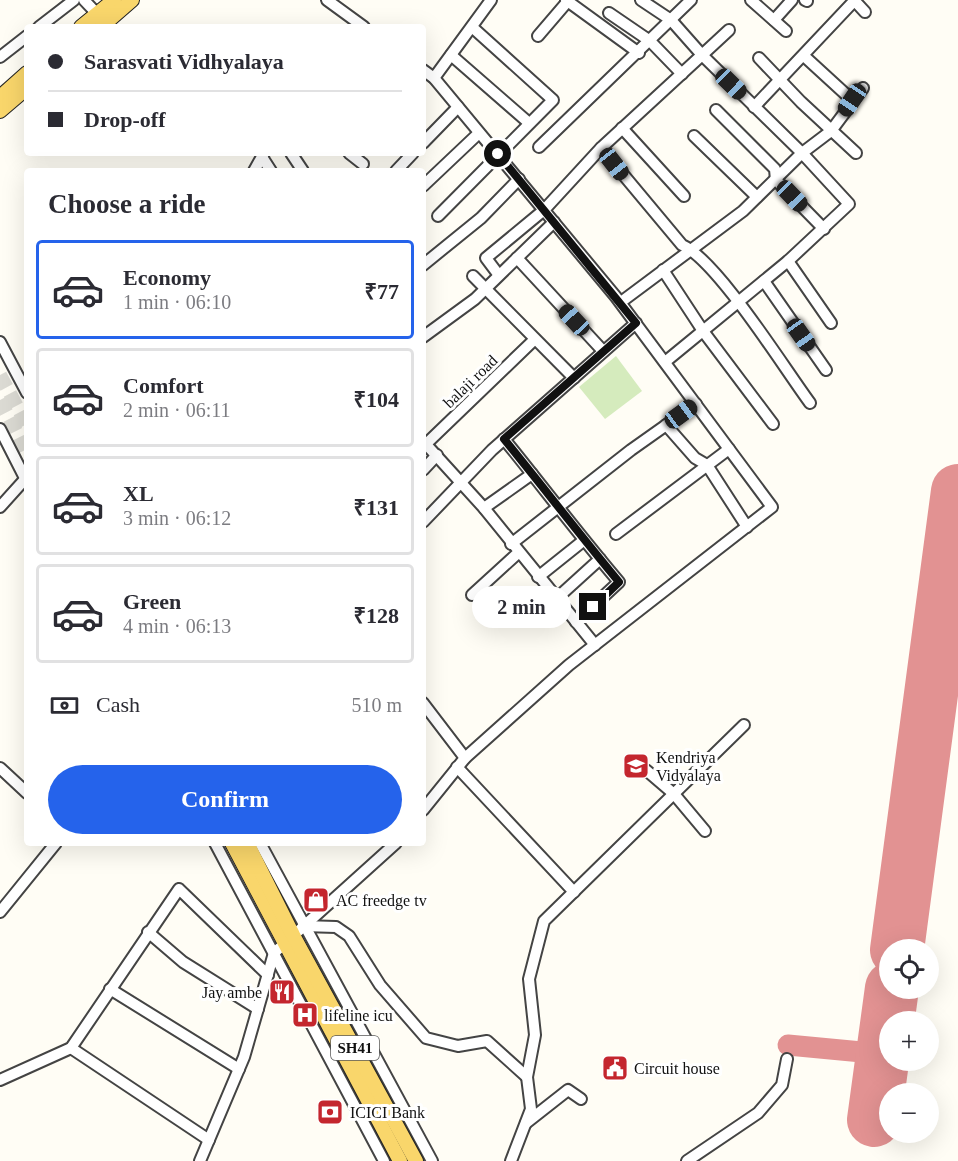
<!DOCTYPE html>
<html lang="en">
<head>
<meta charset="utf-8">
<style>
  :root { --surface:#fff; --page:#f7f7f7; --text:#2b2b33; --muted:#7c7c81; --line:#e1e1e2; --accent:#2563eb }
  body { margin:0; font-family:"Times New Roman",serif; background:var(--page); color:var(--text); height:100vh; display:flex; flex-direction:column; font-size:22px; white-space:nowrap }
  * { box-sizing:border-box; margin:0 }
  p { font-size:20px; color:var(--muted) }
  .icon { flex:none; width:33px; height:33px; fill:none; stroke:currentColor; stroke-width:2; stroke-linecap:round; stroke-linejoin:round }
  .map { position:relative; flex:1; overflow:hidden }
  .drawer { position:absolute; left:24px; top:168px; width:402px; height:678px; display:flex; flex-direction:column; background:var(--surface); border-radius:6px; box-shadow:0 6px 24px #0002 }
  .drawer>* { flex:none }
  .guide { position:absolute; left:24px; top:24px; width:402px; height:132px; border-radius:6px; box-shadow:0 6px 24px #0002; display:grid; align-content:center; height:132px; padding:0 24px; background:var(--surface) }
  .buttons { position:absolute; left:879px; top:939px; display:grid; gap:12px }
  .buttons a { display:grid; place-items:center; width:60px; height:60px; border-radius:50%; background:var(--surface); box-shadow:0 6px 24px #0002; font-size:30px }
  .end { position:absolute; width:27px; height:27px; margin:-14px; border:8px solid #111; background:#fff; box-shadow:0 0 0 3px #fff }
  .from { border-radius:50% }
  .bubble { position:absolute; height:42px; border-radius:21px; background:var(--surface); box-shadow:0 6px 24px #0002; font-size:20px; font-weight:700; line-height:42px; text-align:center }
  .car { position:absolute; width:18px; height:36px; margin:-18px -9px; border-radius:8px; box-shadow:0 0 4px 2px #0007; background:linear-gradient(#222 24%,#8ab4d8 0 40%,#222 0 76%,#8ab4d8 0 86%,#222 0) }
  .guide b { display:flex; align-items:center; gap:21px; height:57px; font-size:22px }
  .guide b+b { border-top:2px solid var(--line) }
  .guide i { width:15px; height:15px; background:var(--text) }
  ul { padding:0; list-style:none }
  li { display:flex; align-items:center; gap:18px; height:99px; margin:0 12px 9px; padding:0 12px; border:3px solid var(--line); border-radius:6px }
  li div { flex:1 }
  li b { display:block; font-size:22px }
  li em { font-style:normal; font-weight:700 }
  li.active { border-color:var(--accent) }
  li>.icon { width:54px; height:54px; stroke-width:1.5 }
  h2 { padding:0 24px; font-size:27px; line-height:72px }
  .pay { display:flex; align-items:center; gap:15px; height:66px; padding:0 24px; font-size:22px }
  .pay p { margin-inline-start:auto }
  .primary-button { display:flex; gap:12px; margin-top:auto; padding:12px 24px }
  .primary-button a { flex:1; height:69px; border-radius:36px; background:var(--accent); color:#fff; font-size:24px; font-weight:700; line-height:69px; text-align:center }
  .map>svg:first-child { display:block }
</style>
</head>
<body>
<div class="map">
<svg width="958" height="1161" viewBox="0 0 958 1161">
  <rect width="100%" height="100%" fill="#fffdf5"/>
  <polygon fill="#d5ebbd" points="616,356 642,391 605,419 579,387"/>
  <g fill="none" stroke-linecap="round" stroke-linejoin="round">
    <polyline stroke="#e29292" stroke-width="21" points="788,1045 883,1054"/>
    <g stroke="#e29292" stroke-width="54">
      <polyline points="897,950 958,491"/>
      <polyline points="874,1120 892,988"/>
    </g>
    <g stroke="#dbdad3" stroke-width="14" stroke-dasharray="14 7" stroke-linecap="butt">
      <polyline points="0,375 27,425"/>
      <polyline points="0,400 27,453"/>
    </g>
    <defs>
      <g id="minor">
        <polyline points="84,0 101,18"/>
        <polyline points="327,0 364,27"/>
        <polyline points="566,0 639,53"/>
        <polyline points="641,0 671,20 702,55 729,30"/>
        <polyline points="751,0 786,31"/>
        <polyline points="805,0 807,1"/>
        <polyline points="854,0 865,12"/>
        <polyline points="609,13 650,41 682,74"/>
        <polyline points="774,20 792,0"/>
        <polyline points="39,27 74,0"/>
        <polyline points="538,36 568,1"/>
        <polyline points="451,55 529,123"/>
        <polyline points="804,56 852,100"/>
        <polyline points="0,57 27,36"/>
        <polyline points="759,58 801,102 856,153"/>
        <polyline points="423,70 434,78 616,297 772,507 569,665 465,758 423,810"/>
        <polyline points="434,78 491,0"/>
        <polyline points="754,107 855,0"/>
        <polyline points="716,110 775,169 776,180 824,229"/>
        <polyline points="622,128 684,196"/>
        <polyline points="694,136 757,197"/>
        <polyline points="423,143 458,107"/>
        <polyline points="539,147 691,0"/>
        <path d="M601,148L682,245C717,260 784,368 810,403"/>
        <polyline points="291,153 303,171"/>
        <polyline points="349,153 363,164"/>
        <polyline points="262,157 271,171"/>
        <polyline points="254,171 264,153"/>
        <polyline points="396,171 413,153"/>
        <polyline points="423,186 479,133"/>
        <polyline points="438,216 553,100 472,27"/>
        <polyline points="517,258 603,351"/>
        <polyline points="788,261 831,323"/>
        <polyline points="423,265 481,218 519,179"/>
        <polyline points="663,270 703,331 773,424"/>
        <polyline points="498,274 486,258 544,210 601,148 702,55 802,153 849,204 788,261 665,362"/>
        <polyline points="473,276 574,378"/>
        <polyline points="764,281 826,370"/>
        <polyline points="621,302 743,211 802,153 831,131 863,88"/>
        <polyline points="423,337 475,299 554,222"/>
        <polyline points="0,342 27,393"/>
        <polyline points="666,425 695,458 707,465 747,527"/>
        <polyline points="0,429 27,482"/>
        <path d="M504,439C543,487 579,535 619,582L576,622"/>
        <polyline points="423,441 484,508 595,645"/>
        <polyline points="426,444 534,340"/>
        <polyline points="423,470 437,455"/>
        <polyline points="0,507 27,477"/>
        <polyline points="484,508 532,474"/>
        <polyline points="423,522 492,450 636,323"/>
        <polyline points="616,534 729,449"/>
        <polyline points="511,544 631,450 696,404"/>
        <polyline points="538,577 583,541"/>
        <polyline points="472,595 518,553"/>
        <polyline points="556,599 600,559"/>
        <polyline points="423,703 465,758"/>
        <polyline points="457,767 574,892"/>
        <polyline points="0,768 27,793"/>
        <polyline points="646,770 674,794 705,831"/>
        <polyline points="215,843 384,1161"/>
        <polyline points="260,843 432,1161"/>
        <polyline points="0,912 56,843"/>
        <polyline points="303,926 336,927 349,936 380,985 426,1038 458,1046 487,1041 527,1077"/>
        <polyline points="148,932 183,962 258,1009"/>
        <polyline points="110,989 239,1069"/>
        <polyline points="71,1048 209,1140"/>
        <polyline points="0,1080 71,1048 179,889 268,975"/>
        <polyline points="526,1123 568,1090 581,1099"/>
        <polyline points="200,1161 244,1057 274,953 396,843"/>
        <polyline points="511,1161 531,1109 527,1077 535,1035 529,979 544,921 744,725"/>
        <polyline points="687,1161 758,1113 782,1085 787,1059"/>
      </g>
      <g id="major">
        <polyline points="81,27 114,0"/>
        <polyline points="101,27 132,0"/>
        <polyline points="0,97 27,73"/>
        <polyline points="0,111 27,88"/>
        <polyline points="232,843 400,1161"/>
        <polyline points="247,843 293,935 416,1161"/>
      </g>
    </defs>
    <use href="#minor" stroke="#444" stroke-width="14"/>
    <use href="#major" stroke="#222" stroke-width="16"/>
    <use href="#minor" stroke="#fff" stroke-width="10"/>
    <use href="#major" stroke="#f9d66b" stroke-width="14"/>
  </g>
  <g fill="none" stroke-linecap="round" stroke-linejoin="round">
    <path stroke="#111" stroke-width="8" d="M498,154L636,323L504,439C543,487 580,535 619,582L593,607"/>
  </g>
  <defs>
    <symbol id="school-square" viewBox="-11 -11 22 22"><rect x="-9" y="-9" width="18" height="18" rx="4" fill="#c4262e" stroke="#fff"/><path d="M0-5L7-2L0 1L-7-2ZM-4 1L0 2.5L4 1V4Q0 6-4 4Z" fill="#fff"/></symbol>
    <symbol id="shop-square" viewBox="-11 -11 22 22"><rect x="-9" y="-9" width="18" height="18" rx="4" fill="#c4262e" stroke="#fff"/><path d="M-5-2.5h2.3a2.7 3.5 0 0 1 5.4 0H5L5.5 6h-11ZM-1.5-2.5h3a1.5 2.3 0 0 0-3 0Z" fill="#fff"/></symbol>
    <symbol id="restaurant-square" viewBox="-11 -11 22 22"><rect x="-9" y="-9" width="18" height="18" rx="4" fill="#c4262e" stroke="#fff"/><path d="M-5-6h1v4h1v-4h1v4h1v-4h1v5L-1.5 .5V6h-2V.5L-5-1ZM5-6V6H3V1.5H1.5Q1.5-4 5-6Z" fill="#fff"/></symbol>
    <symbol id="hospital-square" viewBox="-11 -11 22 22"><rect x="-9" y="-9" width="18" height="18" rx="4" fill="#c4262e" stroke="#fff"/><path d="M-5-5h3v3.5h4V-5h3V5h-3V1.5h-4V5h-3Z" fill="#fff"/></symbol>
    <symbol id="civic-square" viewBox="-11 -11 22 22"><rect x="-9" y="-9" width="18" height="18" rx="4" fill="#c4262e" stroke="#fff"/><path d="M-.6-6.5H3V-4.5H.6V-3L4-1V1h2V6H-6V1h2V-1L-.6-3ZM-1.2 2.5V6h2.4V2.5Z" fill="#fff"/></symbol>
    <symbol id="bank-square" viewBox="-11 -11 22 22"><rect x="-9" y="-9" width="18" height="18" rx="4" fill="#c4262e" stroke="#fff"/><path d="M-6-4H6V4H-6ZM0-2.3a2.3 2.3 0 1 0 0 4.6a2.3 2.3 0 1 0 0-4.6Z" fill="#fff"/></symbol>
  </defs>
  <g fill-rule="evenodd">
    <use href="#school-square" x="621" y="751" width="30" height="30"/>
    <use href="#shop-square" x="301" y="885" width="30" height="30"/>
    <use href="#restaurant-square" x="267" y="977" width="30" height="30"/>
    <use href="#hospital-square" x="290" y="1000" width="30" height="30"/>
    <use href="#civic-square" x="600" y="1053" width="30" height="30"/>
    <use href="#bank-square" x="315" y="1097" width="30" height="30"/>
  </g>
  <g text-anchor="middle" stroke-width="6" stroke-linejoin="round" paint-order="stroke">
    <rect fill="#fff" stroke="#585858" stroke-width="1.5" x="331" y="1036" width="48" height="24" rx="4.5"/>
    <g font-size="15" font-weight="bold" fill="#111">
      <text x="355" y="1053">SH41</text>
    </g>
    <g font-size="16" fill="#111" stroke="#fff">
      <text transform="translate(470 381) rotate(-44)" y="6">balaji road</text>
    </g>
    <g font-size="16" fill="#111" stroke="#fff" text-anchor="start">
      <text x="656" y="763">Kendriya<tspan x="656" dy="18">Vidyalaya</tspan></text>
      <text x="336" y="906">AC freedge tv</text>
      <text x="262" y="998" text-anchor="end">Jay ambe</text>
      <text x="324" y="1021">lifeline icu</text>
      <text x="634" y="1074">Circuit house</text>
      <text x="350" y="1118">ICICI Bank</text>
    </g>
  </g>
</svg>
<div class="buttons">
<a><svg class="icon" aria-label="locate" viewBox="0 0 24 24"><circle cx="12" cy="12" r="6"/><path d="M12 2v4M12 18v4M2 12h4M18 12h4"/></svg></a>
<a>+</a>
<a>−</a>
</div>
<i class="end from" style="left:498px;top:154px"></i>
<i class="end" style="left:593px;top:607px"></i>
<div class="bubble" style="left:472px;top:586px;width:99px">2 min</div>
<i class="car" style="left:731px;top:84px;rotate:134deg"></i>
<i class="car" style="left:852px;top:100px;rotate:214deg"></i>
<i class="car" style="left:614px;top:164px;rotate:142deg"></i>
<i class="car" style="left:792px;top:196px;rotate:136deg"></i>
<i class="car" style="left:574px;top:320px;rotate:317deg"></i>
<i class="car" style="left:801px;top:335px;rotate:145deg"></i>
<i class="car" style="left:681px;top:414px;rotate:54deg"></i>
<div class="guide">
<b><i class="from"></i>Sarasvati Vidhyalaya</b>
<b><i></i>Drop-off</b>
</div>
<section class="drawer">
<h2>Choose a ride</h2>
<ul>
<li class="active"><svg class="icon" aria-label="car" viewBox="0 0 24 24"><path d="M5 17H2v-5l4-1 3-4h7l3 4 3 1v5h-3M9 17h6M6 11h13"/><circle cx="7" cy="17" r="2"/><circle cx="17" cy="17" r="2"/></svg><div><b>Economy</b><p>1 min · 06:10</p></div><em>₹77</em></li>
<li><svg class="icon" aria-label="car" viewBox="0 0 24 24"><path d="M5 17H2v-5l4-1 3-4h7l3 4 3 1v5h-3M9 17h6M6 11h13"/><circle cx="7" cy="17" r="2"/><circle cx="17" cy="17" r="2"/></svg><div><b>Comfort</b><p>2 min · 06:11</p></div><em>₹104</em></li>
<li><svg class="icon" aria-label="car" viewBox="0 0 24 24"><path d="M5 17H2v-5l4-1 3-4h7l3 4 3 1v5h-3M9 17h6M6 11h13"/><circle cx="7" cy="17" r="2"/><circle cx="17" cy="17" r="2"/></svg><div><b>XL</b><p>3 min · 06:12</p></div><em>₹131</em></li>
<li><svg class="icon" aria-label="car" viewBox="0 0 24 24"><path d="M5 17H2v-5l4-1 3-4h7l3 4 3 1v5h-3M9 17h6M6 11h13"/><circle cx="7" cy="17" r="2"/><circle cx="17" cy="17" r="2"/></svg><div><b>Green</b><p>4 min · 06:13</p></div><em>₹128</em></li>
</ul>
<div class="pay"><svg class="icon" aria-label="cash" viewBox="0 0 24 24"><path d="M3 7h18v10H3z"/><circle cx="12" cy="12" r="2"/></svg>Cash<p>510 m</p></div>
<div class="primary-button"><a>Confirm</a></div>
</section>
</div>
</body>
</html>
